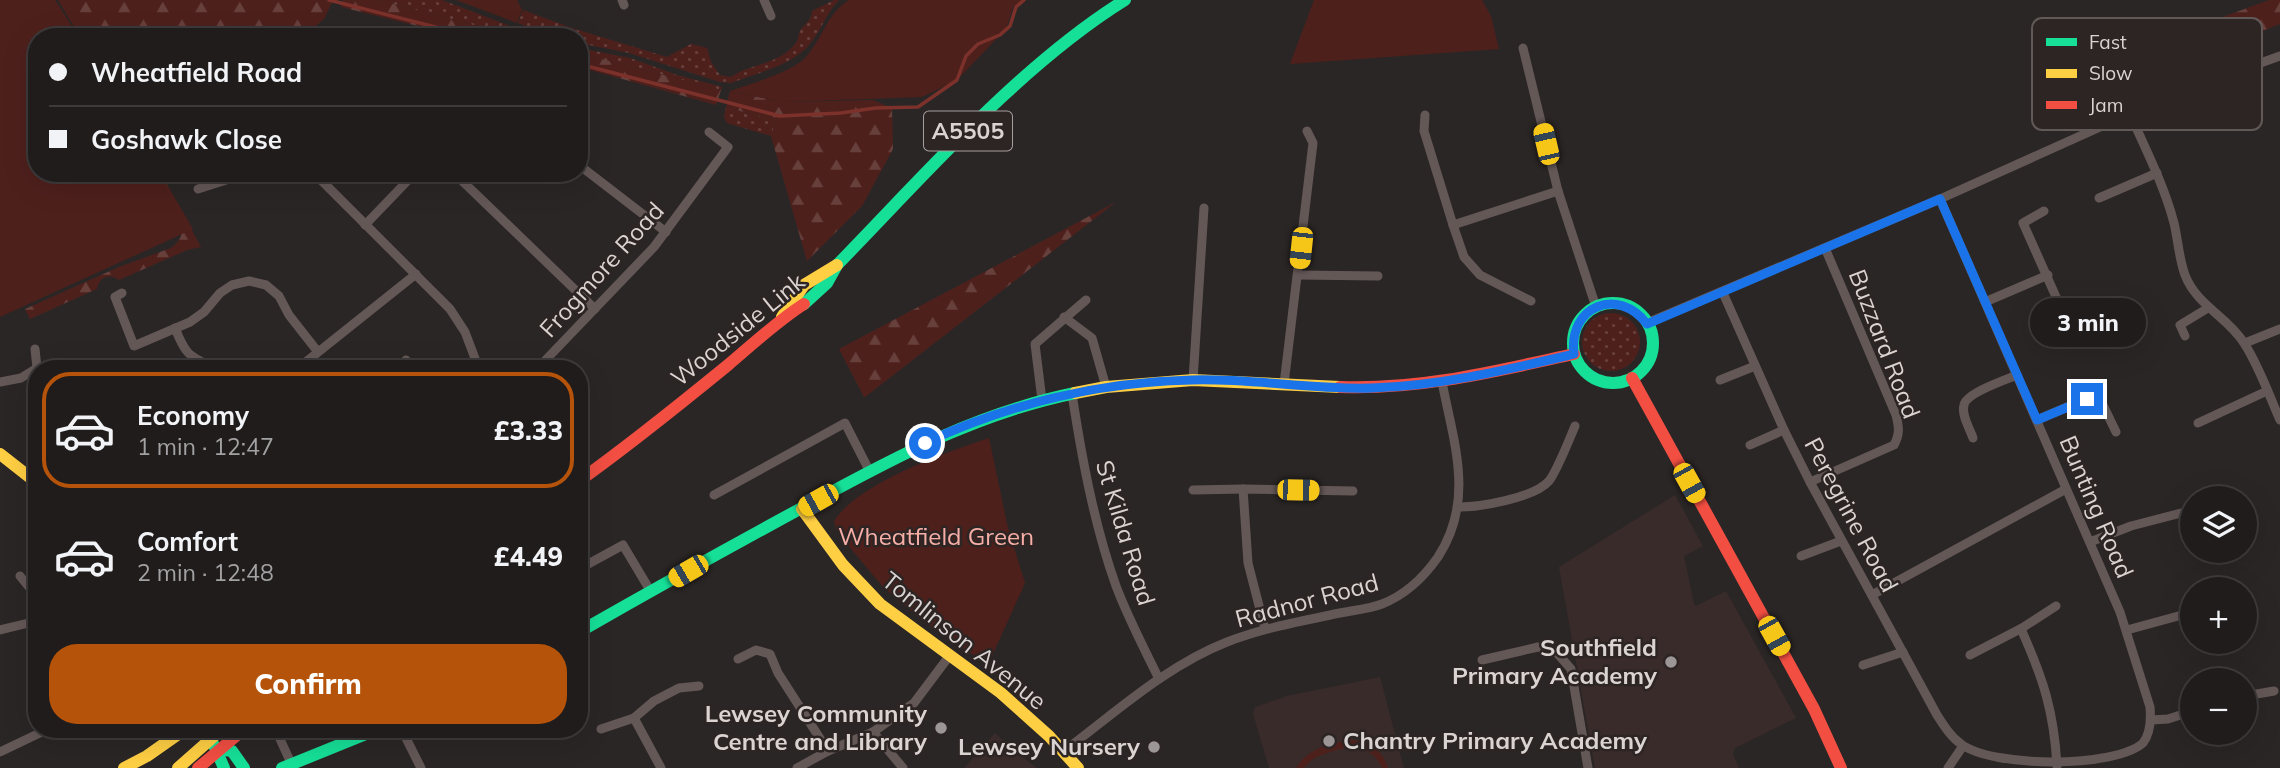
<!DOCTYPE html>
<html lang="en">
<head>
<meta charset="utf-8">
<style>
  :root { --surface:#201c1c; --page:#282525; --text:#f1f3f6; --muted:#a2a1a3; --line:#3d3a3b; --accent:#b45309 }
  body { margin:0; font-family:Mulish,sans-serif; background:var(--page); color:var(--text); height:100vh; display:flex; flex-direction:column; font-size:26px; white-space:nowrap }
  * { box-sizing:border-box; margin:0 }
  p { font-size:23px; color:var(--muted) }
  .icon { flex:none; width:38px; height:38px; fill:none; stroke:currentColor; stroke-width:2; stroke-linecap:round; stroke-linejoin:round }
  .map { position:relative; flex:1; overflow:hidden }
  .panel { position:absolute; left:28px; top:360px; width:560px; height:378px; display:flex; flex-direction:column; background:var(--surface); border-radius:28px; box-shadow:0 7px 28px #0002,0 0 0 2px var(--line) }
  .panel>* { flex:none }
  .hud { position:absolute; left:28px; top:28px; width:560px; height:154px; border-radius:28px; box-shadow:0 7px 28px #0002,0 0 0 2px var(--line); display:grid; align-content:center; height:154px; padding:0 21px; background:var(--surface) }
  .tools { position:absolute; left:2180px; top:486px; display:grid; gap:14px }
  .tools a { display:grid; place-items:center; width:77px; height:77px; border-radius:50%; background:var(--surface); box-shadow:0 7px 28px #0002,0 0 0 2px var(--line); font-size:35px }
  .end { position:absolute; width:32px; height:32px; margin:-16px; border:9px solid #1a73e8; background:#fff; box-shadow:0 0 0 4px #fff }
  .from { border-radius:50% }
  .bubble { position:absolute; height:49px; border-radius:24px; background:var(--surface); box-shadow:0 7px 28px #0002,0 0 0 2px var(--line); font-size:23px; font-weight:800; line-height:49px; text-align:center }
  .car { position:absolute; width:21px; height:42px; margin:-21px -10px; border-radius:9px; box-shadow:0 0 5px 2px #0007; background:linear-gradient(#f5c518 24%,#345 0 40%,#f5c518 0 76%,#345 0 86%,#f5c518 0) }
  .hud b { display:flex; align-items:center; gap:24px; height:66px; font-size:26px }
  .hud b+b { border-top:2px solid var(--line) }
  .hud i { width:18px; height:18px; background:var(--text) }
  ul { padding:12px 0 0; list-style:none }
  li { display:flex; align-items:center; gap:21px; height:116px; margin:0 14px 10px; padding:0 7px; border:4px solid transparent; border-radius:28px }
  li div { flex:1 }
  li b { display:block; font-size:26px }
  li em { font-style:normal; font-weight:800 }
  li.active { border-color:var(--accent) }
  li>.icon { width:63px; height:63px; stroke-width:1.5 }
  .primary-button { display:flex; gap:14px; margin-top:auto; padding:14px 21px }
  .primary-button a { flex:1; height:80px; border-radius:28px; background:var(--accent); color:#fff; font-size:28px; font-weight:800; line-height:80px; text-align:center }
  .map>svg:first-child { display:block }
</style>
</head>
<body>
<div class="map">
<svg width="2280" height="768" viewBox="0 0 2280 768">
  <defs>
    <pattern id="grass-dots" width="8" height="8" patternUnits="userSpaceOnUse" patternTransform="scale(1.75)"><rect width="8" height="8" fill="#4e201c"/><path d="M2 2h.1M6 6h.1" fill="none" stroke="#67403c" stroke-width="1.8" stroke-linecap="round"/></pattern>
    <pattern id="forest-firs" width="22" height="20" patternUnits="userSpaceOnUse" patternTransform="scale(1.75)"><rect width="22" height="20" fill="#4e201c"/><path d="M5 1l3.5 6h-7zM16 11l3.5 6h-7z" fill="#67403c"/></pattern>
  </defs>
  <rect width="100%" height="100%" fill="#2b2626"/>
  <g fill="#392b29">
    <polygon points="1675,495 1703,546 1684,556 1694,604 1696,606 1726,591 1796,718 1735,748 1733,754 1739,768 1595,768 1559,567"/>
    <polygon points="1380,677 1404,768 1269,768 1253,714 1255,707 1287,696"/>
    <polygon points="995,733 1016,752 1037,768 964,768"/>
  </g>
  <g fill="url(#grass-dots)">
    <polygon points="378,0 442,0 539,37 519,37"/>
    <path d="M834,0H839C826,13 821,31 809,45C791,66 756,73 731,83L720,82L629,53L579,43V37H553L518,23L523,10L572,28L667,57L691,44L707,48L711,62L720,75L731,77C751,63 779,65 795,44C799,40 798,34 801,29C807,22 811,21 812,11Z"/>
    <polygon points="579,48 630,58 677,75 722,87 721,90 579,53"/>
    <polygon points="726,107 776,121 771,136 727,123 724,117"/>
    <circle cx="1611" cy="342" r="29"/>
  </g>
  <g fill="url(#forest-firs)">
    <polygon points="58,0 333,0 324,19 303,37 80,37"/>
    <polygon points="343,0 378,0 519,37 462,37 341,7"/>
    <polygon points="2269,0 2280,0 2280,24 2165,70 2120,91 2098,85 2095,70 2103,61"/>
    <polygon points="579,53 721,90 716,105 579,67"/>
    <polygon points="730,91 782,102 873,100 892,108 893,149 862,206 807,261 771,136 776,121 726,107"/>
    <path d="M152,173H161L201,247L187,250L119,280C109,273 99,277 97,289L30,319L25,309L119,267L171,248C178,242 182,238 182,229C181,218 159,185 152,173Z"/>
    <polygon points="1116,202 865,397 864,397 839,349"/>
  </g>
  <g fill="#4e201c">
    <polygon points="0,0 55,0 79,37 37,37 37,173 160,173 193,229 0,317"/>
    <polygon points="456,0 517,0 522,10 517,23"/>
    <path d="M849,0H1024L1013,7L1006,29L957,80L922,97L782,102L730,91C752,83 791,73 806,57C822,39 828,12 849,0Z"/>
    <polygon points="1314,0 1482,0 1491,16 1499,49 1290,64"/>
    <path d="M989,438L1008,528L1025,583L988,665L923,621L883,587L842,538L836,529L834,521C858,483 947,452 989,438Z"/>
    <path d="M1351,740C1369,741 1383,750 1388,768H1382C1372,746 1354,745 1333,751C1321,755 1312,757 1304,768H1296C1307,749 1330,743 1351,740Z"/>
  </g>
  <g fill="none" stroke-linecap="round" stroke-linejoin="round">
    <g stroke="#7c312b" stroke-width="3.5">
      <polyline points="329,0 475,37"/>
      <polyline points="579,64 780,116 841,113 875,108 918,107 957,80 966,56 978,44 1000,35 1010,26 1016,7 1024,0"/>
    </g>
    <g stroke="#645857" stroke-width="9">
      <polyline points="622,0 624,5"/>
      <polyline points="764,0 771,16"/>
      <polyline points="1523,48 1558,191 1596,307"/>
      <path d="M2130,114C2146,150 2164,185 2174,223C2178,240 2179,259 2185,275C2197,306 2227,316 2244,343C2259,366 2269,395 2280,420"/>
      <polyline points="1425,115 1424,131 1453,225 1558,191"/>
      <polyline points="579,165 666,232"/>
      <polyline points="314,173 450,309 465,332 479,369"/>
      <polyline points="454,173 595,309"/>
      <polyline points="198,189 248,173"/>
      <polyline points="2099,198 2157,173"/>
      <polyline points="2044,211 2023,223 2061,308 2076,329"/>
      <polyline points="365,225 415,173"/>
      <polyline points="1453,225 1464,257 1480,275 1531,301"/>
      <polyline points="1298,275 1378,276"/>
      <polyline points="122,293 115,297 134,346 190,322 204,312 220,293 232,285 249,281 266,285 279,296 289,315 318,352"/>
      <path d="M1723,293L1784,430L1810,482L1937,715C1944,726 1951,737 1961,744C1993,768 2115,768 2143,743C2151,733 2151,719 2150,707L2120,612L1940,199"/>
      <polyline points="1985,302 2048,275"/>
      <polyline points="1064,317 1092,338 1106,387"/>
      <polyline points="1647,323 1940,199 2169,96 2280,56"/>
      <path d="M175,328C186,356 189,356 216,369"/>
      <polyline points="2185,336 2180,325 2208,308"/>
      <polyline points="2245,343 2280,329"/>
      <polyline points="35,349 37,368"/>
      <polyline points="406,360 408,369"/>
      <polyline points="297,369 416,274"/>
      <polyline points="537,369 654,247 728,147 709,132"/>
      <polyline points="1193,380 1204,208"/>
      <polyline points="1720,380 1755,366"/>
      <polyline points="0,382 21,378 37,368 46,369"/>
      <polyline points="1284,384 1313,143 1307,131"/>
      <path d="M1072,394C1082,459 1094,524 1116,586C1128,618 1144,648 1159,679"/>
      <polyline points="1042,400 1035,344 1086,300"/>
      <polyline points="2037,420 2086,399 2095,398 2102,403 2116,432"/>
      <polyline points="2198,423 2267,391"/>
      <path d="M1973,438C1970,429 1961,415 1964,405C1966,393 2005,380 2017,375"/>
      <polyline points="1750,445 1784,430"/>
      <path d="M1810,482L1894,445C1900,434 1899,427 1896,415L1825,248"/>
      <polyline points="1193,490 1243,489"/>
      <polyline points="714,495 845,423 870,472"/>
      <path d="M1459,507C1480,507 1534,498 1549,481C1557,471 1569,440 1575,426"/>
      <polyline points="2090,542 2131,526 2193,510"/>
      <polyline points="1801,556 1841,541"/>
      <polyline points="579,569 623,545 651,592"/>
      <polyline points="20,576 33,592 37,605"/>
      <polyline points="1872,595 2066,489"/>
      <polyline points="1265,629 1248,563 1243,489 1353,491"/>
      <path d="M2021,629C2043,678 2054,711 2057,766"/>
      <polyline points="0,630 37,621"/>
      <polyline points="2127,630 2193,612"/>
      <polyline points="1970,655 2022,628 2056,606"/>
      <polyline points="738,659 756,650 770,654 778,673 828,751"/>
      <polyline points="1482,660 1538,647 1557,653 1571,669 1588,768"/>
      <polyline points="1863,665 1903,652"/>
      <polyline points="2245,696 2274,691"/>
      <polyline points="634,718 661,768"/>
      <polyline points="2151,720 2168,719 2193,711"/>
      <polyline points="601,729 634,718 654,701 679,688 699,686"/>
      <polyline points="281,730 280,739 291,763"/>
      <polyline points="402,730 421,768"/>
      <polyline points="873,732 903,768"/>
      <path d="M1064,751C1116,712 1166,666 1227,642C1263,628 1302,621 1340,613C1354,610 1369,609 1382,604C1405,595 1424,577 1438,557C1475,500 1454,444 1442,382"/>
      <polyline points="0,752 46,730"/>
      <polyline points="797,768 828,751 873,732 914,703 950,655"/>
      <polyline points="1948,768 1963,746"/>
    </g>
    <g stroke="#16e098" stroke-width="12">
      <circle cx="1613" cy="343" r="40"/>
      <path d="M804,304L827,283L837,265C924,176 1019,66 1125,0"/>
      <path d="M579,632C656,588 733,545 811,503C897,456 978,413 1075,393"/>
      <polyline points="214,745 224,768"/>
      <polyline points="218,749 232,751 244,768"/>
      <polyline points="282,768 376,730"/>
    </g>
    <g stroke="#ffcf43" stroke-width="12">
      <polyline points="782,317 804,285 837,265"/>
      <polyline points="1075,393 1106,387 1193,380 1340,387"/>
      <polyline points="0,454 37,483"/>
      <polyline points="802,509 843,565 880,604 1001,693 1049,736 1078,768"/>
      <polyline points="124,768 147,756 184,730"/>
      <polyline points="178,768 221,730"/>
    </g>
    <g stroke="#f24e42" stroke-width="12">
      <polyline points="1632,378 1814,709 1841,768"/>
      <path d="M1340,387C1421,390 1496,371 1574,354"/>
      <path d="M579,481C631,444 679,405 728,365C753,344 776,322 804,304"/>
      <polyline points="198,768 243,730"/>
    </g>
  </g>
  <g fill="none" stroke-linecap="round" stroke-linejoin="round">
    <path stroke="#1a73e8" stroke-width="9" d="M925,443C1008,404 1100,382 1192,380C1252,378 1312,390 1372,388C1438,386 1502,371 1566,356L1574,354C1568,306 1618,286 1647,324L1940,199L2037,420L2087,399"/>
  </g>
  <g fill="#9c9696" stroke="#2d2524" stroke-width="2.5">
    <circle cx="1671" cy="662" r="7"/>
    <circle cx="941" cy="728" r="7"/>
    <circle cx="1329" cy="741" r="7"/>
    <circle cx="1154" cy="747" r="7"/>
  </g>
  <g text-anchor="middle" stroke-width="5" stroke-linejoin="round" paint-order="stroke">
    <rect fill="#2d2524" stroke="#a59f9e" stroke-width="2" x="924" y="111.5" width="88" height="39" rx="5"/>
    <g font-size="23" font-weight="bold" fill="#d9d3d2">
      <text x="968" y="139">A5505</text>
    </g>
    <g font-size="24" fill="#d9d3d2" stroke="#2d2524">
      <text transform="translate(602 270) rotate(-48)" y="8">Frogmore Road</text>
      <text transform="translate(738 330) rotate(-39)" y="8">Woodside Link</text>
      <text transform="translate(1884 344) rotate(69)" y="8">Buzzard Road</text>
      <text transform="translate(2096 507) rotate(67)" y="8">Bunting Road</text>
      <text transform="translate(1851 515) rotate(62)" y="8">Peregrine Road</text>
      <text transform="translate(1125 533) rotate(73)" y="8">St Kilda Road</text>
      <text transform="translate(1307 601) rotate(-15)" y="8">Radnor Road</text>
      <text transform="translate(964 641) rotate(39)" y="8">Tomlinson Avenue</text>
    </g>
    <g font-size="24" fill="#f7aea6" stroke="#2d2524">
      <text x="936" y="545">Wheatfield Green</text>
    </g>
    <g font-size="24" font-weight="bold" fill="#d9d3d2" stroke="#2d2524" text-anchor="end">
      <text x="1657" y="656">Southfield<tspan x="1657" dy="28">Primary Academy</tspan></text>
      <text x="927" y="722">Lewsey Community<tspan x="927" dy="28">Centre and Library</tspan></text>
      <text x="1343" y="749" text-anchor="start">Chantry Primary Academy</text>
      <text x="1140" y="755">Lewsey Nursery</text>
    </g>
  </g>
  <rect x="2032" y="18" width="230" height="112" rx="10" fill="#2d2524" stroke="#615958" stroke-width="2"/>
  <rect x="2046" y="38" width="31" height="8" fill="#16e098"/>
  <rect x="2046" y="69" width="31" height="9" fill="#ffcf43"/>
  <rect x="2046" y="101" width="31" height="8" fill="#f24e42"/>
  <g font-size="19" fill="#d9d3d2">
    <text x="2089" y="49">Fast</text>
    <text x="2089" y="80">Slow</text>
    <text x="2089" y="112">Jam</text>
  </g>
</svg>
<div class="tools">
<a><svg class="icon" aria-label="layers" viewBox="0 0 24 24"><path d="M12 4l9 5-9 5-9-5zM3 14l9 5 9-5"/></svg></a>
<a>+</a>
<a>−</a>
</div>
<i class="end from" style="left:925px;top:443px"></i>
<i class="end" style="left:2087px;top:399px"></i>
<div class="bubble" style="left:2030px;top:298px;width:116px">3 min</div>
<i class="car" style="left:1546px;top:144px;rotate:347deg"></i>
<i class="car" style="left:1301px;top:248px;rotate:186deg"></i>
<i class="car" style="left:1689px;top:483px;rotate:151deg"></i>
<i class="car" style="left:1298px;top:490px;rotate:91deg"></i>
<i class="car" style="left:818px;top:500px;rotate:241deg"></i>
<i class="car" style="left:688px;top:571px;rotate:240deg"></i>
<i class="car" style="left:1774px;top:636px;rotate:151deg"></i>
<div class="hud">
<b><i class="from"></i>Wheatfield Road</b>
<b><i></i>Goshawk Close</b>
</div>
<section class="panel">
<ul>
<li class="active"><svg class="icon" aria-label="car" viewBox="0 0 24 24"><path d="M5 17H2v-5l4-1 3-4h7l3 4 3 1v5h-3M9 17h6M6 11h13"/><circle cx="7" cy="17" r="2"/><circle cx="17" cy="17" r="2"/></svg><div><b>Economy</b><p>1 min · 12:47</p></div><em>£3.33</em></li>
<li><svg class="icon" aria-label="car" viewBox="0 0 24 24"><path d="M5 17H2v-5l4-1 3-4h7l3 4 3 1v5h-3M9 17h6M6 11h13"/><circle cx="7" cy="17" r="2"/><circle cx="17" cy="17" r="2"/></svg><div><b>Comfort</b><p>2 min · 12:48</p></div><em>£4.49</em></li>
</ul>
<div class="primary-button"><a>Confirm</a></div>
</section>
</div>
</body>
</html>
